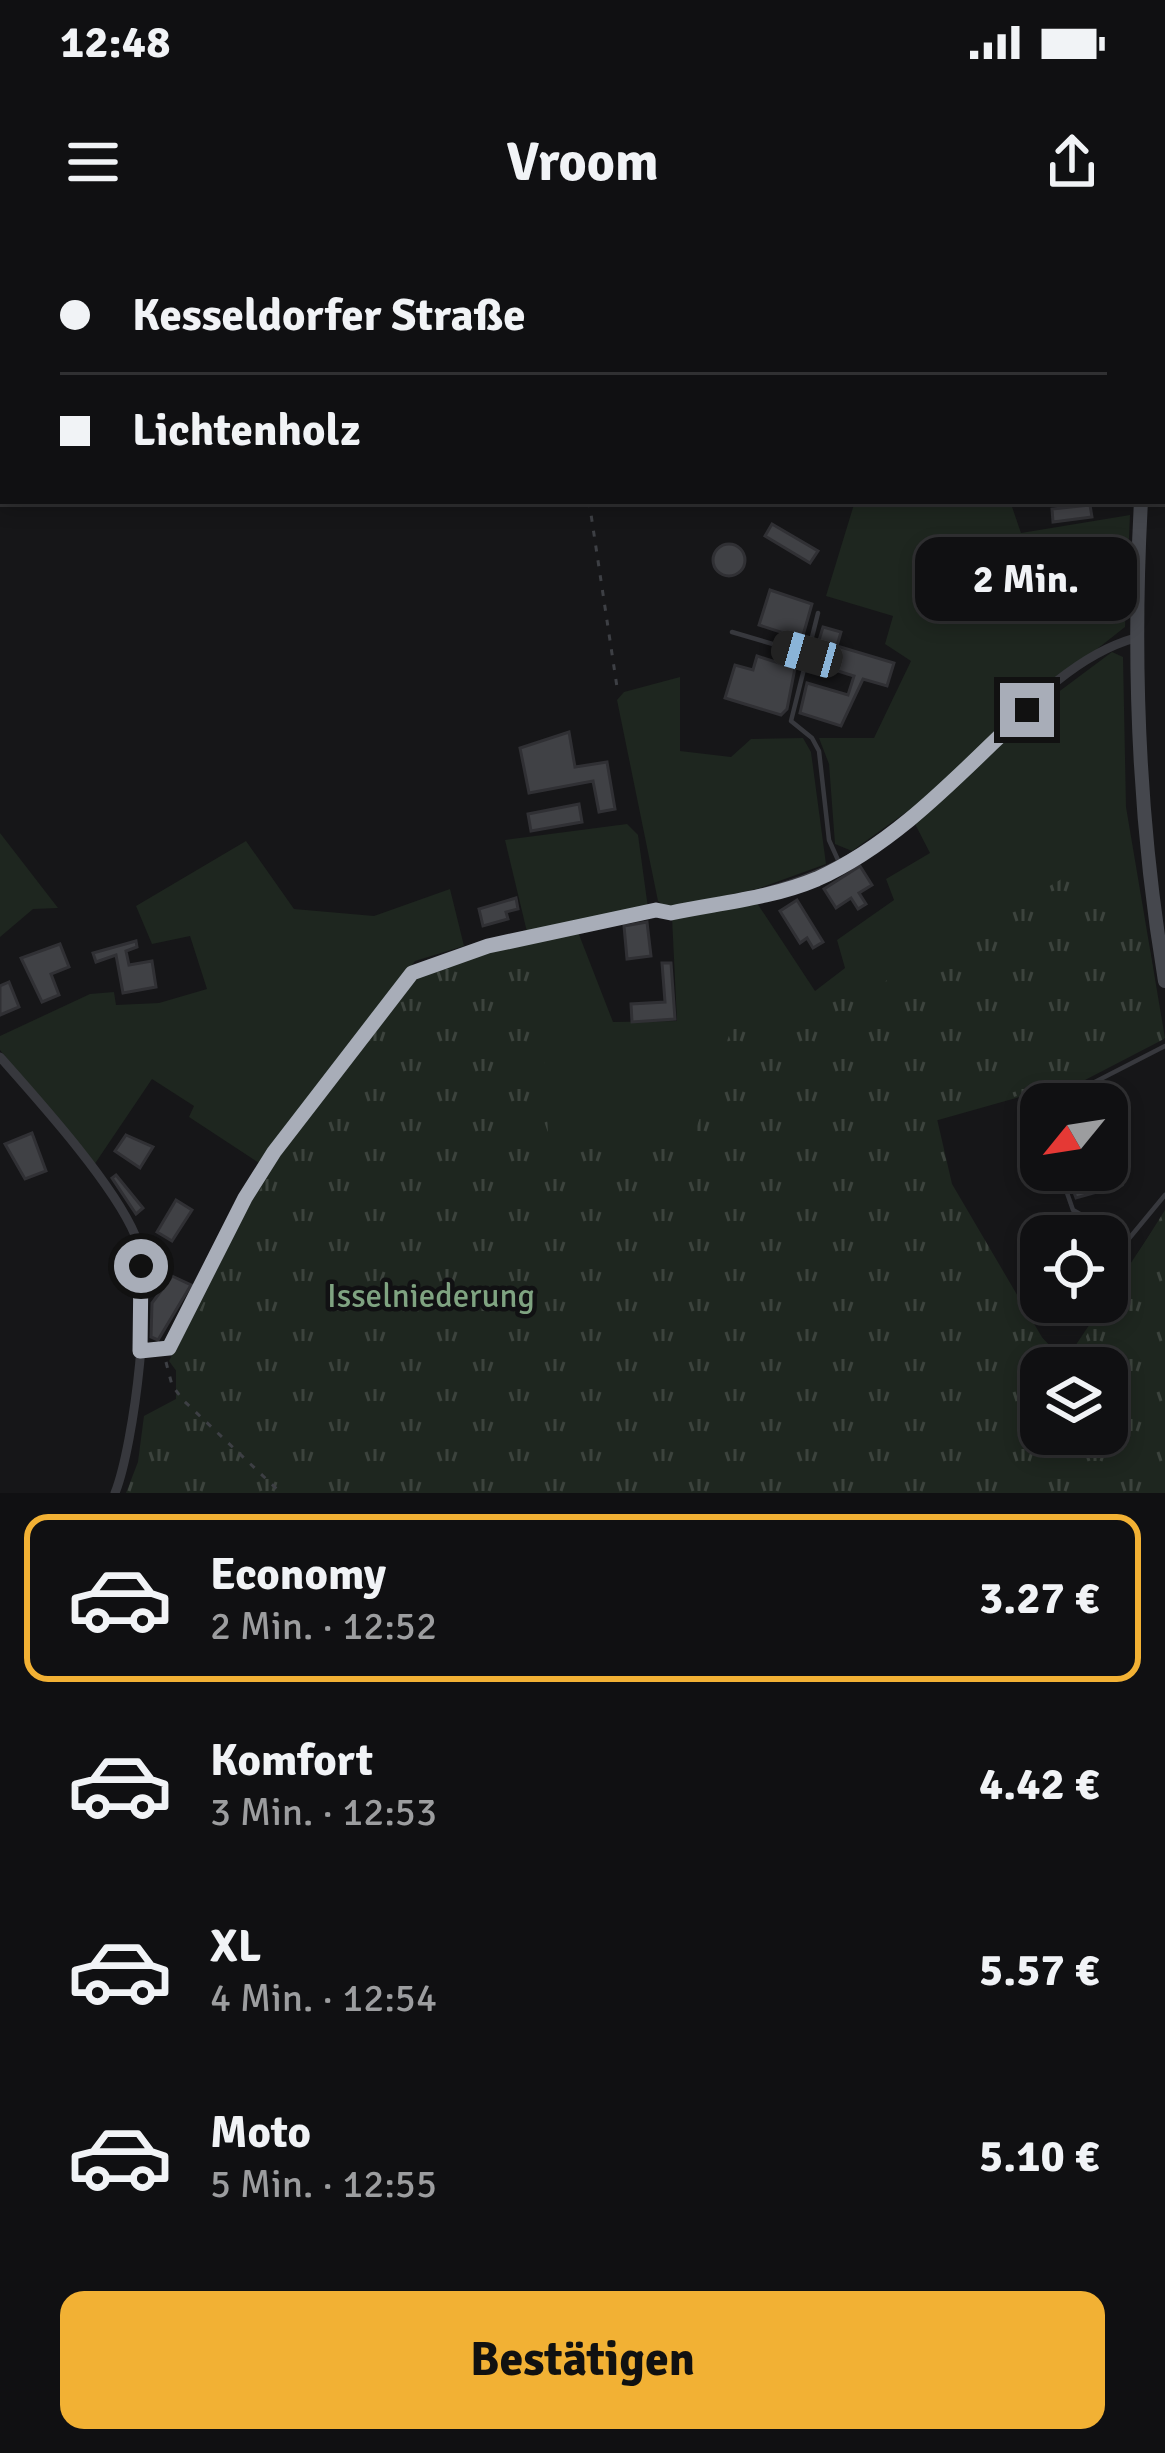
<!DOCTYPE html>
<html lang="de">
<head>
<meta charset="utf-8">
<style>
  :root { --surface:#101012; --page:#19191b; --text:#f1f3f6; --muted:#9c9d9f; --line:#303032; --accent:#f2b134 }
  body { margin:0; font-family:Signika,sans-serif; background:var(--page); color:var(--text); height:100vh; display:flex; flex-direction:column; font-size:45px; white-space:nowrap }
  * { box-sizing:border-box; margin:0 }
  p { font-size:39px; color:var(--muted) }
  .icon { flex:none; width:66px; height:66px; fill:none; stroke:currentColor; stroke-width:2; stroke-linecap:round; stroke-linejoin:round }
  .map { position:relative; height:1253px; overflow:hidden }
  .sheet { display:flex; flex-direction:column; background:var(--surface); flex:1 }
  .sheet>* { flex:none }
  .top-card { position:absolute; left:0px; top:0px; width:1167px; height:264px; box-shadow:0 6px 18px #0003,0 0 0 3px var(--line); display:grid; align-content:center; height:264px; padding:0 60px; background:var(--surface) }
  .needle { width:78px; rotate:240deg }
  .fabs { position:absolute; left:1020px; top:843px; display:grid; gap:24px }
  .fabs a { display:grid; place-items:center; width:108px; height:108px; border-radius:24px; background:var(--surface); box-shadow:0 6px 18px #0003,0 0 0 3px var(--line); font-size:60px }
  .end { position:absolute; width:54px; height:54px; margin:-27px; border:15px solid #a8adb8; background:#111; box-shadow:0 0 0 6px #111 }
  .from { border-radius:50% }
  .bubble { position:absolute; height:84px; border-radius:24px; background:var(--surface); box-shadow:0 6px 18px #0003,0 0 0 3px var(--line); font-size:39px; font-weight:700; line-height:84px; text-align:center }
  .car { position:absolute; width:36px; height:72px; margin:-36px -18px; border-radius:15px; box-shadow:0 0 9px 3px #0007; background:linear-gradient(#222 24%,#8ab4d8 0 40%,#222 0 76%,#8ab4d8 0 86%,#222 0) }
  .top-card b { display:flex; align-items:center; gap:42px; height:114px; font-size:45px }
  .top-card b+b { border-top:3px solid var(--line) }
  .top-card i { width:30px; height:30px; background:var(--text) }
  ul { padding:21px 0 0; list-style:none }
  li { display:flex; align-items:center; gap:36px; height:168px; margin:0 24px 18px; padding:0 36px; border:6px solid transparent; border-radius:24px }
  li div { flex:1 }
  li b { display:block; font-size:45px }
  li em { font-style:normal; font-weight:700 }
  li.active { border-color:var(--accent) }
  li>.icon { width:108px; height:108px; stroke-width:1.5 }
  .cta { display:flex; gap:24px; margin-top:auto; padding:24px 60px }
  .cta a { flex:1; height:138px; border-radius:24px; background:var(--accent); color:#111; font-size:48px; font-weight:700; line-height:138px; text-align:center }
  .status { display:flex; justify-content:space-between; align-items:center; height:84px; padding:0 60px; background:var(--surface); direction:ltr }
  .status svg { height:33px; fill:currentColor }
  header { display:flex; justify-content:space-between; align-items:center; height:156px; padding:0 60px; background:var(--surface); font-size:54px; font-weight:700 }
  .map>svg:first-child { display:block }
</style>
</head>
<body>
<div class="status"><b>12:48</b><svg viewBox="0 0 49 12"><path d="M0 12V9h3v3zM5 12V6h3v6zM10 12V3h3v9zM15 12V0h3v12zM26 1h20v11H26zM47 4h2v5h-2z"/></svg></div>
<header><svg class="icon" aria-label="menu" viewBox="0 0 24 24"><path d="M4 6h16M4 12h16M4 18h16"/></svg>Vroom<svg class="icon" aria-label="share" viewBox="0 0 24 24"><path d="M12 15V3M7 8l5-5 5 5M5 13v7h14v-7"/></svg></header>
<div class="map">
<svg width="1165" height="1253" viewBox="0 0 1165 1253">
  <defs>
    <pattern id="park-tufts" width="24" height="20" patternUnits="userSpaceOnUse" patternTransform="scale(3)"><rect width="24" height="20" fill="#1e261f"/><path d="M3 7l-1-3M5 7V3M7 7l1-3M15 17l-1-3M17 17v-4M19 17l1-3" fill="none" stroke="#3c433d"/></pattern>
  </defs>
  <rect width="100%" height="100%" fill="#161618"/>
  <g fill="#1e261f" fill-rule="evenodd">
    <polygon points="913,0 1124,0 1124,3 912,3"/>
    <polygon points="855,261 1010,261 1021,293 1130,275 1125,387 1017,472 937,550 852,611 835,604 829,524 819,498 874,498 911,421 885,404 893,376 826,356"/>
    <path d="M1112,412L1123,417L1126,567L1165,798L1062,845L917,886L983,1037L1065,1121L1165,972V1253L196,1158L169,1121L260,943L409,742L425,728L578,692L613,782L677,781L672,677L755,660L815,751L845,728L837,700L894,660L886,639L930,613L914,582L1045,462ZM1041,1128H1107V1194H1041Z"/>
    <polygon points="680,437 680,511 731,517 751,499 803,498 811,512 826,624 757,649 666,668 658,661 617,460 624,452"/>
    <polygon points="627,584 638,595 648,668 527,692 505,600"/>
    <polygon points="0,593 58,668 33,669 0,697"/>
    <polygon points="246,601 294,669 374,676 450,649 464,706 415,721 259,923 189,877 194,866 152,839 92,928 0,810 0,796 90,754 114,752 116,765 159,763 207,749 190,696 152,704 136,666"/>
  </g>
  <polygon fill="url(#park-tufts)" points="1091,622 1150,711 1164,799 1056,855 1042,849 937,879 952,944 1060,1128 1041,1128 1041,1194 1107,1194 1107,1128 1066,1128 1165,970 1165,1253 126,1253 138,1222 144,1176 176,1159 176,1117 263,944 420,732 538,699 548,894 691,903 731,790 877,746"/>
  <g fill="#404145" stroke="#303034" stroke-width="3">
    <polygon points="1090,265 1092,277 1053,282 1052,269"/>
    <polygon points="772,284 818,311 810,323 765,296"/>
    <circle cx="729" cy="320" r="16"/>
    <polygon points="770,350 812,364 802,399 759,385"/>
    <polygon points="823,387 841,392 837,406 894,423 887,446 863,439 841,486 800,473 807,443 848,455 854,436 812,423"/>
    <polygon points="757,416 795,428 787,469 781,475 725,458 735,425 753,430"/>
    <polygon points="569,492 575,527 607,522 615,569 599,572 593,541 529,553 520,508"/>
    <polygon points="579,564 582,582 531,591 528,574"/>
    <polygon points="860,626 872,645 859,653 866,664 858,669 851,658 836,668 824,649"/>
    <polygon points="516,658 518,669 506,672 508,679 483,686 479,669"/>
    <polygon points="797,660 823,702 813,708 807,698 800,703 780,671"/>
    <polygon points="647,682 651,716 627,719 624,686"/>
    <polygon points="136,701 137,707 126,711 129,725 152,721 156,747 123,753 116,715 96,722 93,713"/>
    <polygon points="60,704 69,727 51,734 59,755 42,762 21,718"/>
    <polygon points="662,723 671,723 675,779 632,782 631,764 665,762"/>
    <polygon points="9,742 19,767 0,775 0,746"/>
    <polygon points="32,893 46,931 25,939 5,904"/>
    <polygon points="126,895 153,907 140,928 115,911"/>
    <polygon points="1110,899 1122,945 1076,958 1066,930 1107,930"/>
    <polygon points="116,935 143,968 136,974 112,938"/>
    <polygon points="176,960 192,970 172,1001 157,992"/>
    <polygon points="1041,1022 1041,1058 1025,1047"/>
    <polygon points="172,1036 191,1045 158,1100 151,1097 152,1063"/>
  </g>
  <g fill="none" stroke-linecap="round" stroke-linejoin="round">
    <g stroke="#3d3f44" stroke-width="3" stroke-dasharray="6 9" stroke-linecap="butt">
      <polyline points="350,0 350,3"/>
      <polyline points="551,0 551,3"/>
      <polyline points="589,261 617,447"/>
      <polyline points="166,1122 172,1145 183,1160 281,1253"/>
    </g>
    <g stroke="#37383d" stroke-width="4.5">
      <polyline points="818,373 791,481 812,498 819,511 829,600 838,620"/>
      <polyline points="732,392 807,414"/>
      <polyline points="1052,864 1165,806"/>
      <polyline points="1059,930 1073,970 1127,1001 1165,955"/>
    </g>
    <g stroke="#37383d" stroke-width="9">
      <path d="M0,817C39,861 113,943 135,995C155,1042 134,1205 115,1253"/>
      <path d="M140,1111L169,1108L245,958L274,912L412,733L488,706L656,670L672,673C788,649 843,637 936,557C997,505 1054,421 1135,398"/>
    </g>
    <g stroke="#45474d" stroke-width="14">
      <polyline points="1139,0 1139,3"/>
      <path d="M1141,261C1132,424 1138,580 1165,741"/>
    </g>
  </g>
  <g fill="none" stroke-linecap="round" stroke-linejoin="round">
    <path stroke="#a8adb8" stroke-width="15" d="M141,1026L140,1111L169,1108L245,958L274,912L412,733L488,706L656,670L671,673C719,663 772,658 817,639C899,602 963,530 1027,470"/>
  </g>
  <g text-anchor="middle" stroke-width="9" stroke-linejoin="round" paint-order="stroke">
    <g font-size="33" fill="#7fa381" stroke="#111113">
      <text x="431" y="1067">Isselniederung</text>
    </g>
  </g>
</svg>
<div class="fabs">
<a><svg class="needle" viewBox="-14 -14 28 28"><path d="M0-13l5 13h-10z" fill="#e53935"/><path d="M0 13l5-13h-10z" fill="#9c9d9f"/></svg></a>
<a><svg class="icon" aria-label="locate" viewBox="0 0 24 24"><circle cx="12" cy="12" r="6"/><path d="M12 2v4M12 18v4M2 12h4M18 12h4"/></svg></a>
<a><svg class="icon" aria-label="layers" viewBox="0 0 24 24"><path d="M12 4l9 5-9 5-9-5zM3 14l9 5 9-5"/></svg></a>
</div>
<i class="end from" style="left:141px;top:1026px"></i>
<i class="end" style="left:1027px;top:470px"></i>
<div class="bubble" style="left:915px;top:297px;width:222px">2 Min.</div>
<i class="car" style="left:807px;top:414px;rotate:286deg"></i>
<div class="top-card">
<b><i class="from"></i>Kesseldorfer Straße</b>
<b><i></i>Lichtenholz</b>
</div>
</div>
<section class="sheet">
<ul>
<li class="active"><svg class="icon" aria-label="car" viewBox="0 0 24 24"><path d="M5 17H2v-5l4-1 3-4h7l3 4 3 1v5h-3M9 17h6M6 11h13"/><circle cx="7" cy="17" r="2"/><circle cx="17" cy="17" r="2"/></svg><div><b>Economy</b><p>2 Min. · 12:52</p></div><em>3.27 €</em></li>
<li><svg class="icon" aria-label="car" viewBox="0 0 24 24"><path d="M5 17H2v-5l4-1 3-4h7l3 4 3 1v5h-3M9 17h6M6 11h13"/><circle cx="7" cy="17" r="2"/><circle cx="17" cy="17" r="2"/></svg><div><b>Komfort</b><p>3 Min. · 12:53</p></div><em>4.42 €</em></li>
<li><svg class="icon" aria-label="car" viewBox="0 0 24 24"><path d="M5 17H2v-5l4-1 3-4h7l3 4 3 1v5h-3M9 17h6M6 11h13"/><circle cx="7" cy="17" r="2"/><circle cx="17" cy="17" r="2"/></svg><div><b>XL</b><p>4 Min. · 12:54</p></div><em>5.57 €</em></li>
<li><svg class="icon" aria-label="car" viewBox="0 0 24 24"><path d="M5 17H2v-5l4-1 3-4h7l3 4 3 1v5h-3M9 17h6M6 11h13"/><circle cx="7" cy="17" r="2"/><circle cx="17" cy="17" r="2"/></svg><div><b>Moto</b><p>5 Min. · 12:55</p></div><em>5.10 €</em></li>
</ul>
<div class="cta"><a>Bestätigen</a></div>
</section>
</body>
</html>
